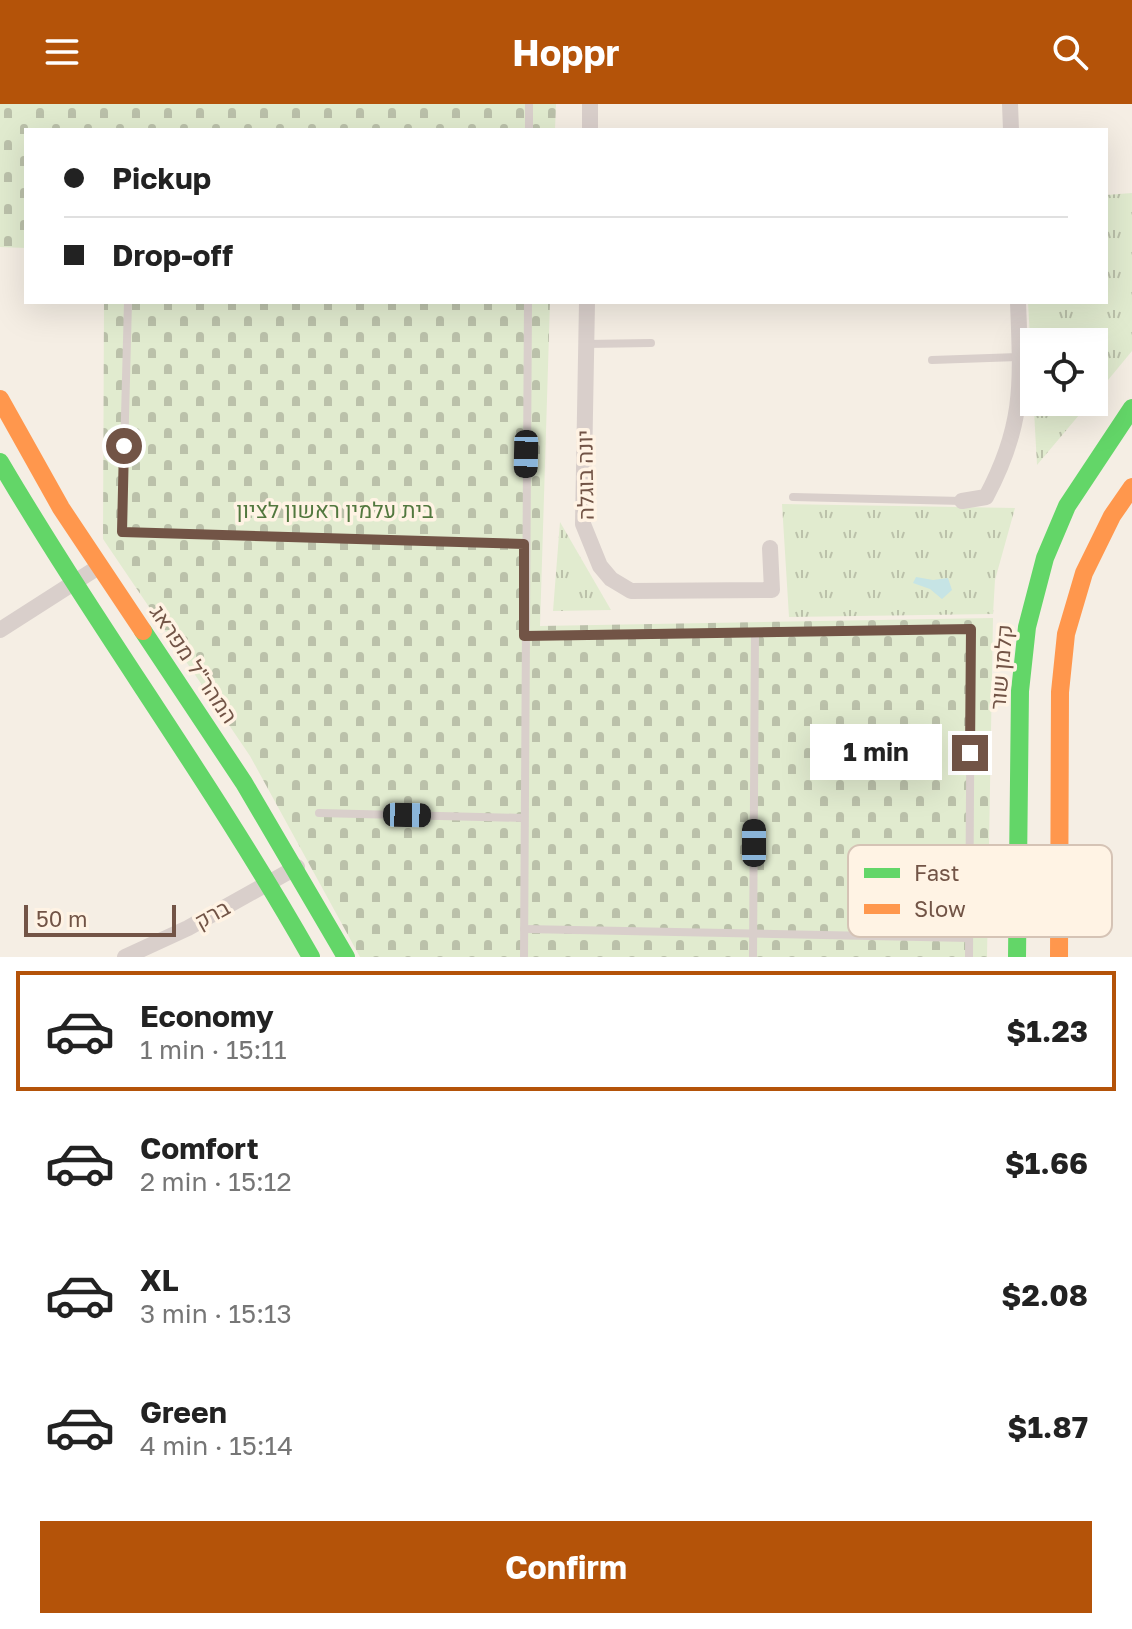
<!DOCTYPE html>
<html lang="en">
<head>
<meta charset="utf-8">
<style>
  :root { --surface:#fff; --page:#f6f6f6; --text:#222; --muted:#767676; --line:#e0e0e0; --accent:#b45309 }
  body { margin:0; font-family:"Golos Text",Heebo,sans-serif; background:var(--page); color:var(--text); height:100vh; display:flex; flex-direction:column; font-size:30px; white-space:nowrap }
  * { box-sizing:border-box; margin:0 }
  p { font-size:26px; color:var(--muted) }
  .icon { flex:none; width:44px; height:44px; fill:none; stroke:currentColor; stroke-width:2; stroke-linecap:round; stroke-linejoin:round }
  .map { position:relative; height:853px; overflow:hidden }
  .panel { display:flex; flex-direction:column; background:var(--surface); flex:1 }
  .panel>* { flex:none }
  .hud { position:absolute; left:24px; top:24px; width:1084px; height:176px; border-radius:0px; box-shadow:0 8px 32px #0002; display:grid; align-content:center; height:176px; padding:0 40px; background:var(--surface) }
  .controls { position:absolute; left:1020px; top:224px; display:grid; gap:16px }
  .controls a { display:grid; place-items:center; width:88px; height:88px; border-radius:0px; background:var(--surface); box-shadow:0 8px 32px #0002; font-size:40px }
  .scale { position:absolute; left:24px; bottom:20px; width:152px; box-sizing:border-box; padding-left:8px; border:4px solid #725446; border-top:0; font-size:22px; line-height:28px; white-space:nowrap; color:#725446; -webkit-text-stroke:6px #fff3e4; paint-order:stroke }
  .end { position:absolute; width:36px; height:36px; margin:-18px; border:10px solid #725446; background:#fff; box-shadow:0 0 0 4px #fff }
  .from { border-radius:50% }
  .bubble { position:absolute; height:56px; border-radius:0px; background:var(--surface); box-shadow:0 8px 32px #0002; font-size:26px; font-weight:700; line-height:56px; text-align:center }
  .car { position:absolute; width:24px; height:48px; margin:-24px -12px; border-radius:10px; box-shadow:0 0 6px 2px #0007; background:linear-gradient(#222 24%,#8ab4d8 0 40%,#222 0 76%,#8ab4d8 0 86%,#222 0) }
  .hud b { display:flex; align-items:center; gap:28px; height:76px; font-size:30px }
  .hud b+b { border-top:2px solid var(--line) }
  .hud i { width:20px; height:20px; background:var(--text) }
  ul { padding:14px 0 0; list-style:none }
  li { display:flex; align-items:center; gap:24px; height:120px; margin:0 16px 12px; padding:0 24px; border:4px solid transparent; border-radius:0px }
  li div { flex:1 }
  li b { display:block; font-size:30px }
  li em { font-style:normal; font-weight:700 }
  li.current { border-color:var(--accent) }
  li>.icon { width:72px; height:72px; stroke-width:1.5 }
  .cta { display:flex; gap:16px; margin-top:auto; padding:16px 40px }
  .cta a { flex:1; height:92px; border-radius:0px; background:var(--accent); color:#fff; font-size:32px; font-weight:700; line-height:92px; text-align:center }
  header { display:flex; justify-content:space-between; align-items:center; height:104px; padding:0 40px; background:var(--accent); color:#fff; font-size:36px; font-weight:700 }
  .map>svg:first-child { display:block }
</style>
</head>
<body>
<header><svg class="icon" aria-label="menu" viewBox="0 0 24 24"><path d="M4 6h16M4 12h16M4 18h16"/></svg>Hoppr<svg class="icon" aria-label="search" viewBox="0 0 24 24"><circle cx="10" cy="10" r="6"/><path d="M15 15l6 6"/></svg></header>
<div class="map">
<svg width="1132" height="853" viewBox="0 0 1132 853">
  <defs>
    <pattern id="grass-tufts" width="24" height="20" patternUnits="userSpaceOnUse" patternTransform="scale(2)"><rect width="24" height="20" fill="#e1ebcf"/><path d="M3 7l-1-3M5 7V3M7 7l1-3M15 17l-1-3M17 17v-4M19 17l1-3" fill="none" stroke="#bbc1aa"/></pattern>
    <pattern id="cemetery-stones" width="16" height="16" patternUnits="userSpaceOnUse" patternTransform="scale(2)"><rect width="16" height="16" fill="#e1ebcf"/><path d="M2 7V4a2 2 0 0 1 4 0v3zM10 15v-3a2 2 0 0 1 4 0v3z" fill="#bbc1aa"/></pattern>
  </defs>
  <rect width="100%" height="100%" fill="#f5eee4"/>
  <g fill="url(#grass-tufts)">
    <polygon points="1132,89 1132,247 1094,293 1094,238 1034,238 1034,298 1090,298 1037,361 1028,198 1106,198 1106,91"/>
    <polygon points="782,400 1015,404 995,476 993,510 789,513"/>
    <polygon points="560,418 611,506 553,507"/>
  </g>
  <g fill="url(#cemetery-stones)">
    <polygon points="0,0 556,0 555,26 26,26 26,144 0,143"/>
    <polygon points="104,198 550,198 540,522 993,514 987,853 360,853 250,652 103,435"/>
  </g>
  <polygon fill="#c6e4e5" points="916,473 933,476 948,474 952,486 942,495 930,485 913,479"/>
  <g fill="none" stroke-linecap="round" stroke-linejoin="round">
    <g stroke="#d9cfcb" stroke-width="8">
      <polyline points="529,26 529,0"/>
      <polyline points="128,198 122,428 524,440"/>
      <polyline points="586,240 651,239"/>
      <polyline points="932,256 1019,253"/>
      <polyline points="793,393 962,397"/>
      <polyline points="524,532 971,525 969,853"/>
      <polyline points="319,709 524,714"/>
      <polyline points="524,825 969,834"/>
      <polyline points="524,853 528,198"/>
      <polyline points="753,853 755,529"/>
    </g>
    <g stroke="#d9cfcb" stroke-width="16">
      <polyline points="1010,0 1011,26"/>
      <polyline points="590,26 590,0"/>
      <polyline points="587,198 583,420 600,462 611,475 631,487 772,486 770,444"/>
      <path d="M962,397L986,393C1025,320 1021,278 1018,198"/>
      <polyline points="0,526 100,462"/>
      <polyline points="125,853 188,824 297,763"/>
    </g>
    <g stroke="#63d668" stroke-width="18">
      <path d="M0,358C99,526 215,683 311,853"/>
      <polyline points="143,527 244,679 346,853"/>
      <polyline points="1017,853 1020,587 1027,523 1045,454 1067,402 1132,304"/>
    </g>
    <g stroke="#ff974d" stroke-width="18">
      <polyline points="0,295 61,404 143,527"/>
      <polyline points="1059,853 1060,588 1066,530 1084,469 1112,412 1132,383"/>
    </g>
  </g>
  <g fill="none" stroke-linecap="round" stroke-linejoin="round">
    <polyline stroke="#725446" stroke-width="10" points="124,342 122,428 524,440 524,532 971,525 970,649"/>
  </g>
  <g text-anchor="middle" stroke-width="7" stroke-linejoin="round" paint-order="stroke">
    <g font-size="22" fill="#725446" stroke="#fff3e4">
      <text transform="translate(585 371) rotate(-91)" y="8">יונה בוגלה</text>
      <text transform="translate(194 560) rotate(56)" y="8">המהר"ל מפראג</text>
      <text transform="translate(1001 563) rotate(-85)" y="8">קלמן שור</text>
      <text transform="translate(212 810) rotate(-29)" y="8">ברק</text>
    </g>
    <g font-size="22" fill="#52783e" stroke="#fff3e4">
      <text x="335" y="414">בית עלמין ראשון לציון</text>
    </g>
  </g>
  <rect x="848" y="741" width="264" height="92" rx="12" fill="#fff3e4" stroke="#d5c3b5" stroke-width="2"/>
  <rect x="864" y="764" width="36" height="10" fill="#63d668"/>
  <rect x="864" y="800" width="36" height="10" fill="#ff974d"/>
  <g font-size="22" fill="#725446">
    <text x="914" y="777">Fast</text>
    <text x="914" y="813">Slow</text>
  </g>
</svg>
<div class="controls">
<a><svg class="icon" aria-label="locate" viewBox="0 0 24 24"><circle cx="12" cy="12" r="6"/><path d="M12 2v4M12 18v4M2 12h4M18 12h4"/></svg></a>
</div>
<div class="scale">50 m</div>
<i class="end from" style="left:124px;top:342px"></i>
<i class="end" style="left:970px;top:649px"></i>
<div class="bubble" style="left:810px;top:620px;width:132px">1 min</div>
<i class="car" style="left:526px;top:350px;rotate:181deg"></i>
<i class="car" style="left:407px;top:711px;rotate:91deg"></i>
<i class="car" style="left:754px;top:739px;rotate:0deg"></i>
<div class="hud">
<b><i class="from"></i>Pickup</b>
<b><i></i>Drop-off</b>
</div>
</div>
<section class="panel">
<ul>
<li class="current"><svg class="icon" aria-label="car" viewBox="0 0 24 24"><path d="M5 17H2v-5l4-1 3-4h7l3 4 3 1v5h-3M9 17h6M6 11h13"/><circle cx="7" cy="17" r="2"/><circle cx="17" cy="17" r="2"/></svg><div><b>Economy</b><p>1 min · 15:11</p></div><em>$1.23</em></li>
<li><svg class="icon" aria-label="car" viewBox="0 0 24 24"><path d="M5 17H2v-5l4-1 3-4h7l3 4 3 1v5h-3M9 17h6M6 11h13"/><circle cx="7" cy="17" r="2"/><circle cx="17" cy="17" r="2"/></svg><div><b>Comfort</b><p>2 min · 15:12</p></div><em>$1.66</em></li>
<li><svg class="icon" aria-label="car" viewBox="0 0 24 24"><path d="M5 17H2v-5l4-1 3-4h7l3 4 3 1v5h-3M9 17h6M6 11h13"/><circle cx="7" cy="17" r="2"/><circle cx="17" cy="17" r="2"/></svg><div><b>XL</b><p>3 min · 15:13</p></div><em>$2.08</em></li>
<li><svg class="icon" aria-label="car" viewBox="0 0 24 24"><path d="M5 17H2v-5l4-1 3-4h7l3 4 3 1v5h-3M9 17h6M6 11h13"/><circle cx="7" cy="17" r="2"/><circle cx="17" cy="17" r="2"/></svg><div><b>Green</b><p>4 min · 15:14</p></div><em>$1.87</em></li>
</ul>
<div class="cta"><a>Confirm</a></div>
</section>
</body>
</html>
